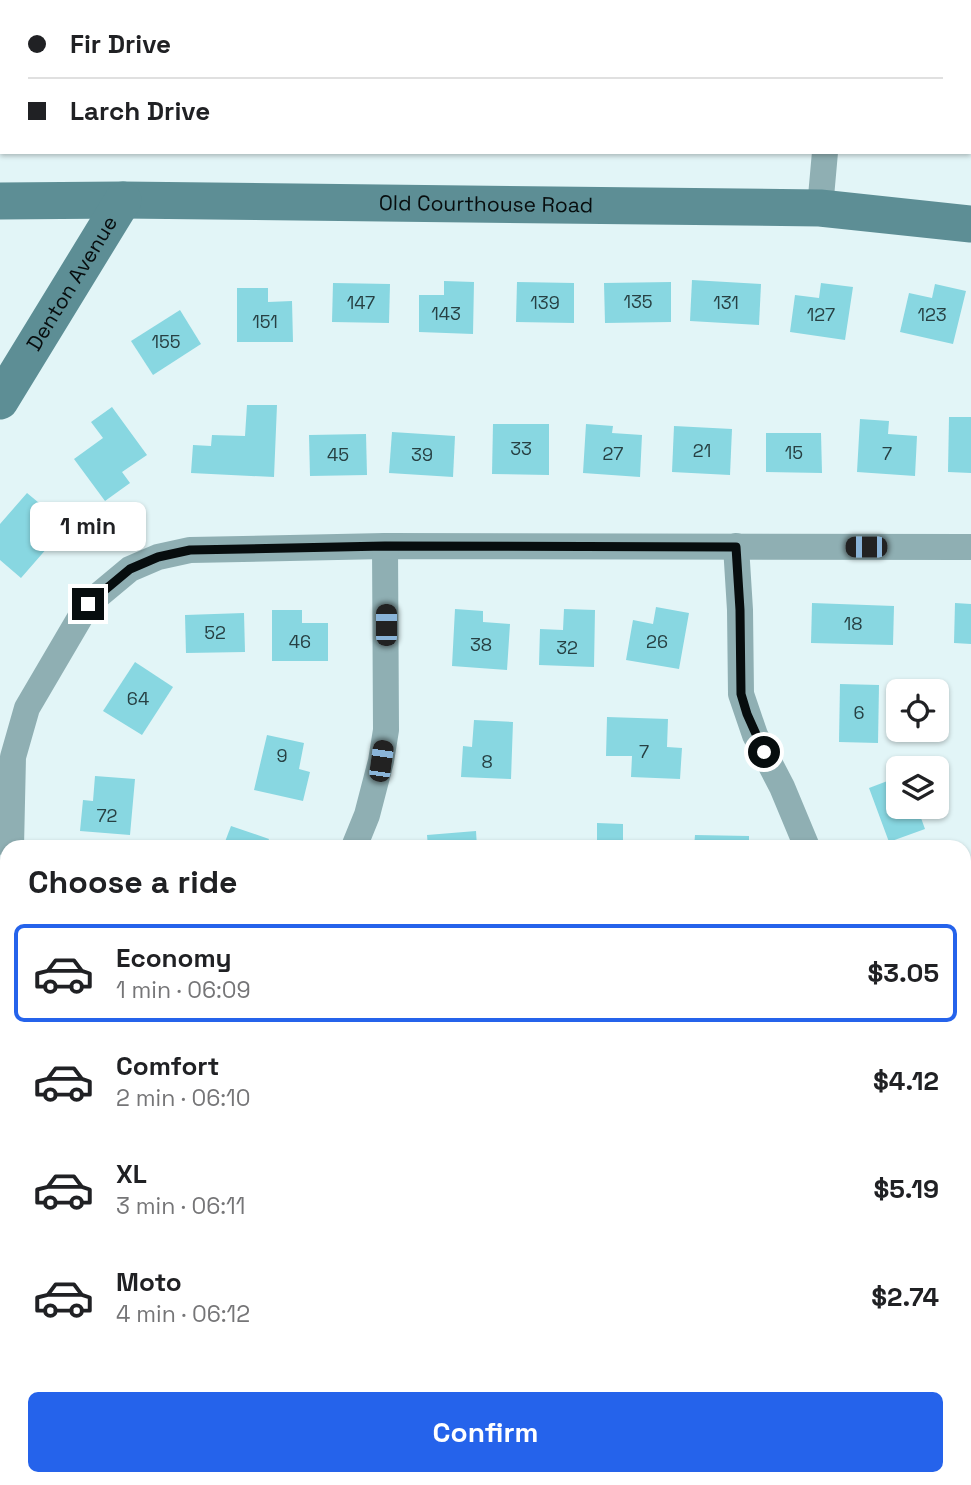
<!DOCTYPE html>
<html lang="en">
<head>
<meta charset="utf-8">
<style>
  :root { --surface:#fff; --page:#f6f6f6; --text:#202124; --muted:#757577; --line:#e0e0e0; --accent:#2563eb }
  body { margin:0; font-family:"Space Grotesk",sans-serif; background:var(--page); color:var(--text); height:100vh; display:flex; flex-direction:column; font-size:26px; white-space:nowrap }
  * { box-sizing:border-box; margin:0 }
  p { font-size:23px; color:var(--muted) }
  .icon { flex:none; width:38px; height:38px; fill:none; stroke:currentColor; stroke-width:2; stroke-linecap:round; stroke-linejoin:round }
  .map { position:relative; flex:1; overflow:hidden }
  .sheet { position:absolute; left:0px; top:840px; width:971px; height:646px; display:flex; flex-direction:column; background:var(--surface); border-radius:21px 21px 0 0; box-shadow:0 2px 5px #0004 }
  .sheet>* { flex:none }
  .guide { position:absolute; left:0px; top:0px; width:971px; height:154px; box-shadow:0 2px 5px #0004; display:grid; align-content:center; height:154px; padding:0 28px; background:var(--surface) }
  .controls { position:absolute; left:886px; top:679px; display:grid; gap:14px }
  .controls a { display:grid; place-items:center; width:63px; height:63px; border-radius:10px; background:var(--surface); box-shadow:0 2px 5px #0004; font-size:35px }
  .end { position:absolute; width:32px; height:32px; margin:-16px; border:9px solid #070d0e; background:#fff; box-shadow:0 0 0 4px #fff }
  .from { border-radius:50% }
  .bubble { position:absolute; height:49px; border-radius:10px; background:var(--surface); box-shadow:0 2px 5px #0004; font-size:23px; font-weight:800; line-height:49px; text-align:center }
  .car { position:absolute; width:21px; height:42px; margin:-21px -10px; border-radius:9px; box-shadow:0 0 5px 2px #0007; background:linear-gradient(#222 24%,#8ab4d8 0 40%,#222 0 76%,#8ab4d8 0 86%,#222 0) }
  .guide b { display:flex; align-items:center; gap:24px; height:66px; font-size:26px }
  .guide b+b { border-top:2px solid var(--line) }
  .guide i { width:18px; height:18px; background:var(--text) }
  ul { padding:0; list-style:none }
  li { display:flex; align-items:center; gap:21px; height:98px; margin:0 14px 10px; padding:0 14px; border:4px solid transparent; border-radius:10px }
  li div { flex:1 }
  li b { display:block; font-size:26px }
  li em { font-style:normal; font-weight:800 }
  li.active { border-color:var(--accent) }
  li>.icon { width:63px; height:63px; stroke-width:1.5 }
  h2 { padding:0 28px; font-size:32px; line-height:84px }
  .button { display:flex; gap:14px; margin-top:auto; padding:14px 28px }
  .button a { flex:1; height:80px; border-radius:10px; background:var(--accent); color:#fff; font-size:28px; font-weight:800; line-height:80px; text-align:center }
  .map>svg:first-child { display:block }
</style>
</head>
<body>
<div class="map">
<svg width="971" height="1485" viewBox="0 0 971 1485">
  <rect width="100%" height="100%" fill="#e2f5f7"/>
  <g fill="#88d7e1">
    <polygon points="692,280 761,284 759,325 690,321"/>
    <polygon points="444,281 474,282 473,334 419,332 419,295 444,295"/>
    <polygon points="517,282 574,283 574,323 516,322"/>
    <polygon points="671,282 671,322 605,323 604,283"/>
    <polygon points="333,283 390,284 389,323 332,322"/>
    <polygon points="821,283 853,287 845,340 790,332 795,295 819,298"/>
    <polygon points="935,284 966,291 953,344 900,332 909,293 932,298"/>
    <polygon points="237,288 268,288 268,302 292,301 293,342 237,342"/>
    <polygon points="180,310 201,344 153,375 131,341"/>
    <polygon points="247,405 277,405 274,477 191,473 193,445 211,446 212,435 245,436"/>
    <polygon points="112,407 147,455 122,472 130,483 105,501 74,459 103,438 91,422"/>
    <polygon points="949,417 971,417 971,473 948,472"/>
    <polygon points="860,419 889,421 888,434 917,436 915,476 857,472"/>
    <polygon points="493,424 549,424 549,475 492,474"/>
    <polygon points="586,424 613,426 612,433 642,435 640,477 583,473"/>
    <polygon points="674,426 732,429 730,475 672,472"/>
    <polygon points="392,432 455,436 453,477 389,473"/>
    <polygon points="766,433 821,433 822,473 766,472"/>
    <polygon points="366,434 367,475 310,476 309,435"/>
    <polygon points="27,493 56,517 38,538 48,547 21,578 0,560 0,524"/>
    <polygon points="812,603 894,606 893,645 811,643"/>
    <polygon points="955,603 971,604 971,644 954,643"/>
    <polygon points="656,607 689,613 679,669 626,660 633,620 653,624"/>
    <polygon points="455,609 483,611 483,622 510,624 507,670 452,666"/>
    <polygon points="564,609 595,610 594,667 539,665 540,629 563,630"/>
    <polygon points="272,610 302,610 302,623 328,623 328,661 272,661"/>
    <polygon points="244,613 245,652 186,653 185,615"/>
    <polygon points="135,662 173,687 142,735 103,711"/>
    <polygon points="840,684 879,685 878,743 839,742"/>
    <polygon points="607,717 668,719 667,747 682,748 680,779 631,777 632,756 606,756"/>
    <polygon points="474,720 513,722 511,779 461,777 463,746 472,747"/>
    <polygon points="267,735 304,743 299,769 310,772 303,801 254,790"/>
    <polygon points="95,776 135,779 130,835 80,831 83,800 93,801"/>
    <polygon points="898,777 898,807 917,807 925,829 889,842 869,788"/>
    <polygon points="597,823 623,824 623,843 659,843 659,847 597,847"/>
    <polygon points="231,826 269,839 266,847 223,847"/>
    <polygon points="476,831 477,847 428,847 427,835"/>
    <polygon points="695,835 749,836 749,847 694,847"/>
    <polygon points="509,841 566,843 566,847 509,847"/>
    <polygon points="522,1479 598,1479 599,1485 523,1485"/>
    <polygon points="624,1479 692,1479 693,1485 624,1485"/>
    <polygon points="720,1479 735,1479 758,1485 719,1485"/>
    <rect x="874" y="1479" width="58" height="6"/>
    <polygon points="851,1481 851,1485 794,1485 794,1482"/>
  </g>
  <g fill="none" stroke-linecap="round" stroke-linejoin="round">
    <g stroke="#8fafb3" stroke-width="26">
      <polyline points="839,2 839,0"/>
      <polyline points="820,208 825,152"/>
      <polyline points="736,546 740,610 741,694 755,735 782,787 807,847"/>
      <polyline points="11,847 13,757 27,708 88,604 130,569 158,557 190,550 385,546 971,547"/>
      <polyline points="354,847 367,815 381,761 386,730 385,546"/>
      <polyline points="964,1263 971,1262"/>
      <polyline points="0,1327 7,975"/>
      <polyline points="0,1363 7,1363"/>
    </g>
    <g stroke="#5d8e95" stroke-width="37">
      <path id="s1" d="M0,201L123,200L820,208L971,224"/>
      <path id="s2" d="M0,401L123,200"/>
    </g>
  </g>
  <g fill="none" stroke-linecap="round" stroke-linejoin="round">
    <polyline stroke="#070d0e" stroke-width="9" points="88,604 130,569 158,557 190,550 385,546 736,547 740,610 741,694 747,714 764,752"/>
  </g>
  <g text-anchor="middle" stroke-width="5" stroke-linejoin="round" paint-order="stroke">
    <g font-size="18" fill="#274043">
      <text x="638" y="308">135</text>
      <text x="361" y="309">147</text>
      <text x="545" y="309">139</text>
      <text x="726" y="309">131</text>
      <text x="446" y="320">143</text>
      <text x="821" y="321">127</text>
      <text x="932" y="321">123</text>
      <text x="265" y="328">151</text>
      <text x="166" y="348">155</text>
      <text x="521" y="455">33</text>
      <text x="702" y="457">21</text>
      <text x="794" y="459">15</text>
      <text x="613" y="460">27</text>
      <text x="887" y="460">7</text>
      <text x="338" y="461">45</text>
      <text x="422" y="461">39</text>
      <text x="853" y="630">18</text>
      <text x="215" y="639">52</text>
      <text x="300" y="648">46</text>
      <text x="657" y="648">26</text>
      <text x="481" y="651">38</text>
      <text x="567" y="654">32</text>
      <text x="138" y="705">64</text>
      <text x="859" y="719">6</text>
      <text x="644" y="758">7</text>
      <text x="282" y="762">9</text>
      <text x="487" y="768">8</text>
      <text x="107" y="822">72</text>
    </g>
    <g font-size="21" fill="#070d0e" stroke="#fff">
      <text dy="7" stroke="none"><textPath href="#s1" startOffset="486">Old Courthouse Road</textPath></text>
      <text dy="7" stroke="none"><textPath href="#s2" startOffset="138">Denton Avenue</textPath></text>
    </g>
  </g>
</svg>
<div class="controls">
<a><svg class="icon" aria-label="locate" viewBox="0 0 24 24"><circle cx="12" cy="12" r="6"/><path d="M12 2v4M12 18v4M2 12h4M18 12h4"/></svg></a>
<a><svg class="icon" aria-label="layers" viewBox="0 0 24 24"><path d="M12 4l9 5-9 5-9-5zM3 14l9 5 9-5"/></svg></a>
</div>
<i class="end from" style="left:764px;top:752px"></i>
<i class="end" style="left:88px;top:604px"></i>
<div class="bubble" style="left:30px;top:502px;width:116px">1 min</div>
<i class="car" style="left:866px;top:547px;rotate:270deg"></i>
<i class="car" style="left:386px;top:625px;rotate:0deg"></i>
<i class="car" style="left:381px;top:761px;rotate:8deg"></i>
<div class="guide">
<b><i class="from"></i>Fir Drive</b>
<b><i></i>Larch Drive</b>
</div>
<section class="sheet">
<h2>Choose a ride</h2>
<ul>
<li class="active"><svg class="icon" aria-label="car" viewBox="0 0 24 24"><path d="M5 17H2v-5l4-1 3-4h7l3 4 3 1v5h-3M9 17h6M6 11h13"/><circle cx="7" cy="17" r="2"/><circle cx="17" cy="17" r="2"/></svg><div><b>Economy</b><p>1 min · 06:09</p></div><em>$3.05</em></li>
<li><svg class="icon" aria-label="car" viewBox="0 0 24 24"><path d="M5 17H2v-5l4-1 3-4h7l3 4 3 1v5h-3M9 17h6M6 11h13"/><circle cx="7" cy="17" r="2"/><circle cx="17" cy="17" r="2"/></svg><div><b>Comfort</b><p>2 min · 06:10</p></div><em>$4.12</em></li>
<li><svg class="icon" aria-label="car" viewBox="0 0 24 24"><path d="M5 17H2v-5l4-1 3-4h7l3 4 3 1v5h-3M9 17h6M6 11h13"/><circle cx="7" cy="17" r="2"/><circle cx="17" cy="17" r="2"/></svg><div><b>XL</b><p>3 min · 06:11</p></div><em>$5.19</em></li>
<li><svg class="icon" aria-label="car" viewBox="0 0 24 24"><path d="M5 17H2v-5l4-1 3-4h7l3 4 3 1v5h-3M9 17h6M6 11h13"/><circle cx="7" cy="17" r="2"/><circle cx="17" cy="17" r="2"/></svg><div><b>Moto</b><p>4 min · 06:12</p></div><em>$2.74</em></li>
</ul>
<div class="button"><a>Confirm</a></div>
</section>
</div>
</body>
</html>
